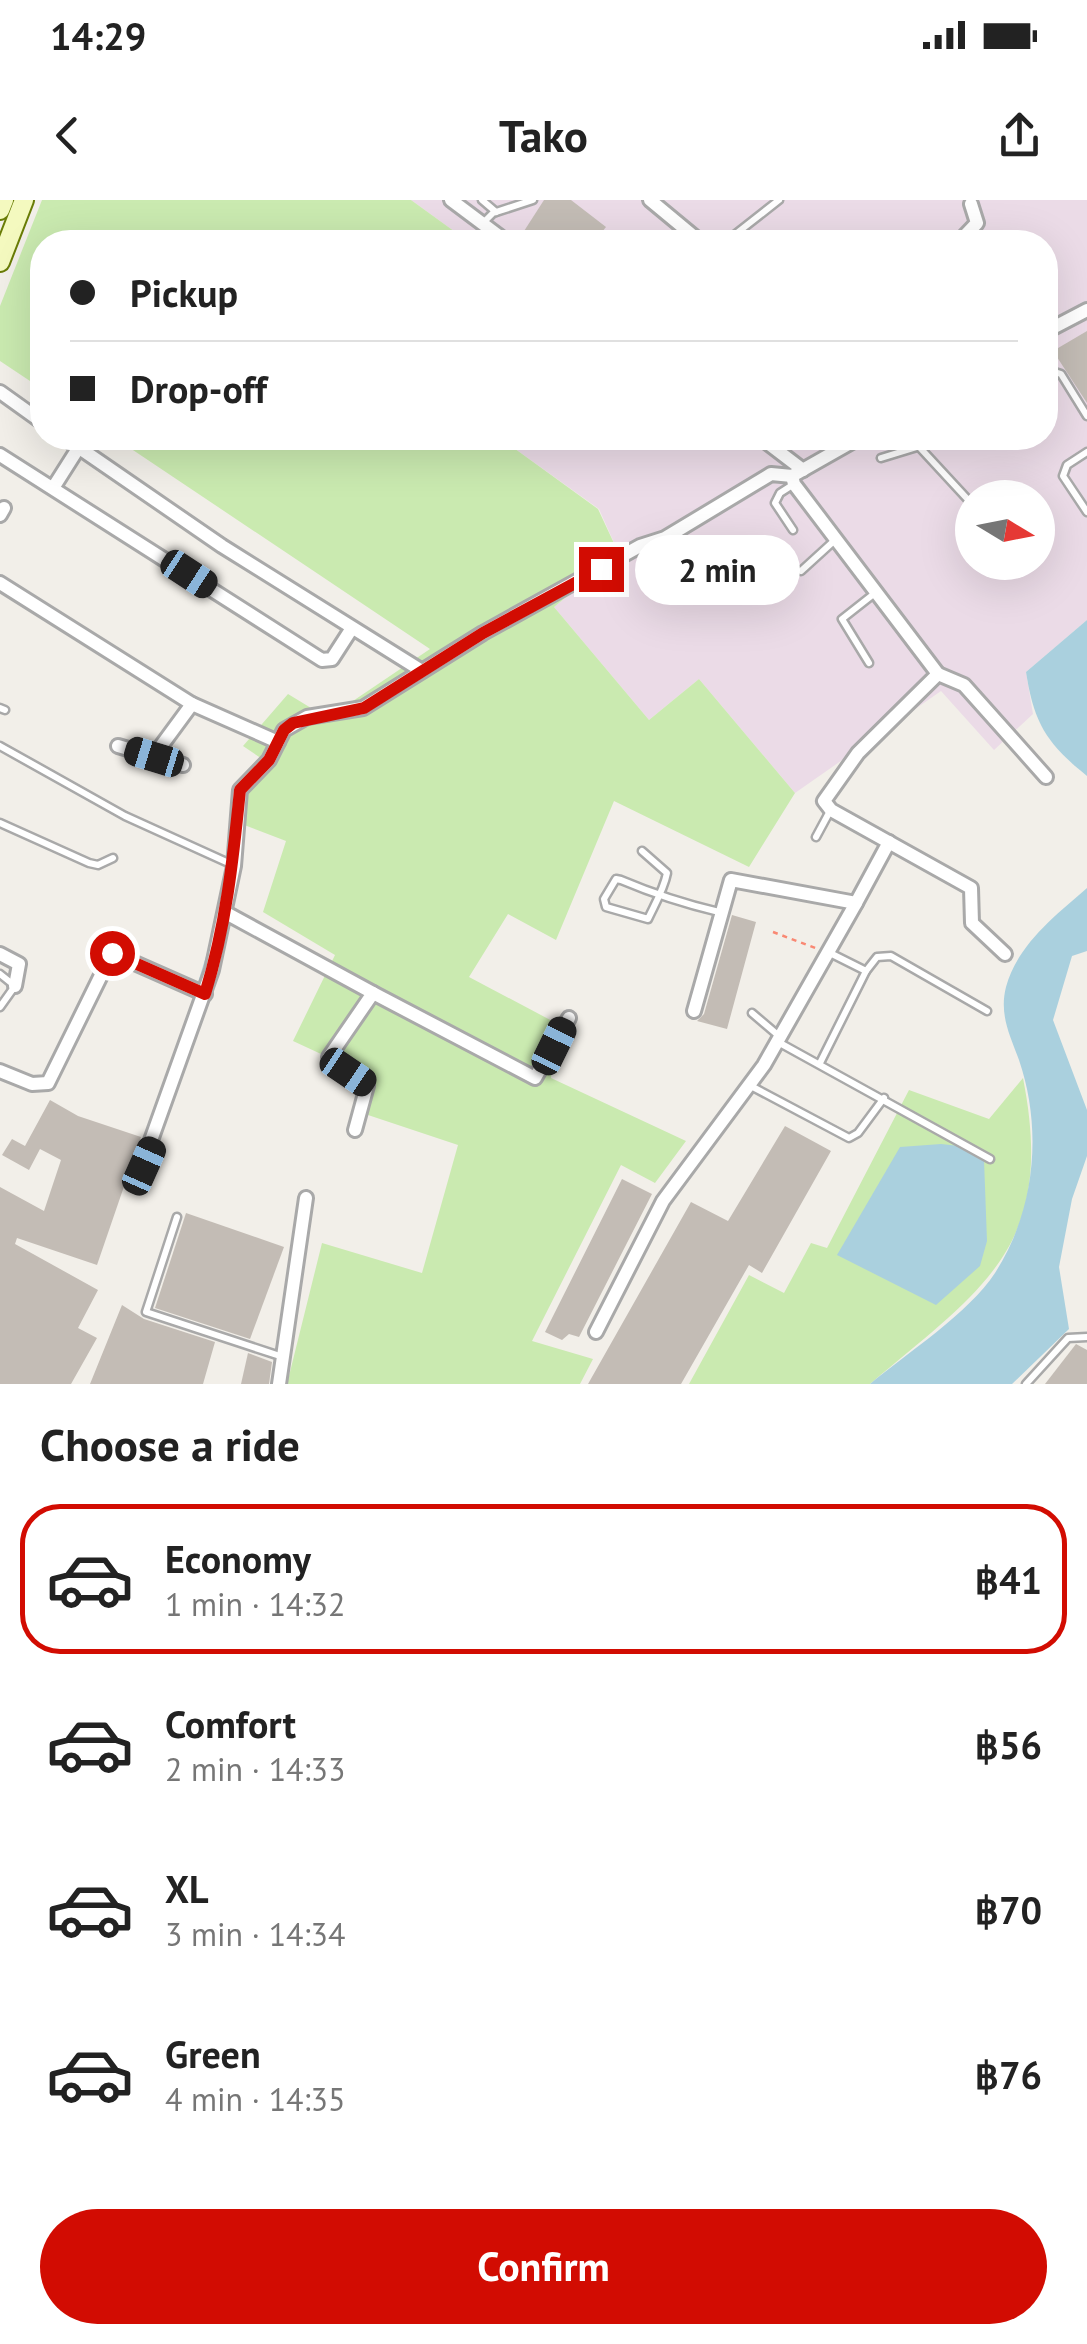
<!DOCTYPE html>
<html lang="en">
<head>
<meta charset="utf-8">
<style>
  :root { --surface:#fff; --page:#f6f6f6; --text:#222; --muted:#767676; --line:#e0e0e0; --accent:#d20c02 }
  body { margin:0; font-family:"PT Sans",sans-serif; background:var(--page); color:var(--text); height:100vh; display:flex; flex-direction:column; font-size:38px; white-space:nowrap }
  * { box-sizing:border-box; margin:0 }
  p { font-size:32px; color:var(--muted) }
  .icon { flex:none; width:55px; height:55px; fill:none; stroke:currentColor; stroke-width:2; stroke-linecap:round; stroke-linejoin:round }
  .map { position:relative; height:1184px; overflow:hidden }
  .drawer { display:flex; flex-direction:column; background:var(--surface); flex:1 }
  .drawer>* { flex:none }
  .top-card { position:absolute; left:30px; top:30px; width:1028px; height:220px; border-radius:40px; box-shadow:0 10px 40px #0002; display:grid; align-content:center; height:220px; padding:0 40px; background:var(--surface) }
  .needle { width:65px; rotate:100deg }
  .controls { position:absolute; left:955px; top:280px; display:grid; gap:20px }
  .controls a { display:grid; place-items:center; width:100px; height:100px; border-radius:50%; background:var(--surface); box-shadow:0 10px 40px #0002; font-size:50px }
  .end { position:absolute; width:45px; height:45px; margin:-22px; border:12px solid #d20c02; background:#fff; box-shadow:0 0 0 5px #fff }
  .from { border-radius:50% }
  .bubble { position:absolute; height:70px; border-radius:35px; background:var(--surface); box-shadow:0 10px 40px #0002; font-size:32px; font-weight:600; line-height:70px; text-align:center }
  .car { position:absolute; width:30px; height:60px; margin:-30px -15px; border-radius:12px; box-shadow:0 0 8px 2px #0007; background:linear-gradient(#222 24%,#8ab4d8 0 40%,#222 0 76%,#8ab4d8 0 86%,#222 0) }
  .top-card b { display:flex; align-items:center; gap:35px; height:95px; font-size:38px }
  .top-card b+b { border-top:2px solid var(--line) }
  .top-card i { width:25px; height:25px; background:var(--text) }
  ul { padding:0; list-style:none }
  li { display:flex; align-items:center; gap:30px; height:150px; margin:0 20px 15px; padding:0 20px; border:5px solid transparent; border-radius:40px }
  li div { flex:1 }
  li b { display:block; font-size:38px }
  li em { font-style:normal; font-weight:600 }
  li.active { border-color:var(--accent) }
  li>.icon { width:90px; height:90px; stroke-width:1.5 }
  h2 { padding:0 40px; font-size:45px; line-height:120px }
  .cta { display:flex; gap:20px; margin-top:auto; padding:20px 40px }
  .cta a { flex:1; height:115px; border-radius:60px; background:var(--accent); color:#fff; font-size:40px; font-weight:600; line-height:115px; text-align:center }
  .status { display:flex; justify-content:space-between; align-items:center; height:70px; padding:0 50px; background:var(--surface); direction:ltr }
  .status svg { height:28px; fill:currentColor }
  header { display:flex; justify-content:space-between; align-items:center; height:130px; padding:0 40px; background:var(--surface); font-size:45px; font-weight:600 }
  .map>svg:first-child { display:block }
</style>
</head>
<body>
<div class="status"><b>14:29</b><svg viewBox="0 0 49 12"><path d="M0 12V9h3v3zM5 12V6h3v6zM10 12V3h3v9zM15 12V0h3v12zM26 1h20v11H26zM47 4h2v5h-2z"/></svg></div>
<header><svg class="icon" aria-label="back" viewBox="0 0 24 24"><path d="M15 5l-7 7 7 7"/></svg>Tako<svg class="icon" aria-label="share" viewBox="0 0 24 24"><path d="M12 15V3M7 8l5-5 5 5M5 13v7h14v-7"/></svg></header>
<div class="map">
<svg width="1087" height="1184" viewBox="0 0 1087 1184">
  <rect width="100%" height="100%" fill="#f2efe9"/>
  <path fill="#ebdbe7" fill-rule="evenodd" d="M411,0H1087V420L1026,472L1033,514L994,550L941,491L795,593L699,479L649,520L554,407L619,354L599,309L500,238H1045V42H469ZM972,298H1038V362H972Z"/>
  <g fill="#caeab0">
    <polygon points="42,0 411,0 469,42 42,42 42,189 0,161 0,106"/>
    <polygon points="115,238 500,238 598,309 619,354 554,407 649,520 699,479 795,593 749,667 614,601 556,740 508,714 469,777 556,823 551,878 686,941 655,983 621,965 532,1141 593,1159 580,1184 287,1184 322,1043 422,1073 458,945 359,912 362,873 293,841 335,755 263,712 286,641 234,621 246,591 268,563 243,546 288,494 316,511 344,507 430,449"/>
    <path d="M1023,878C1056,1046 986,1086 870,1184H689L749,1075L784,1093L811,1043L827,1048L909,890L989,919Z"/>
  </g>
  <g fill="#aad0de">
    <path d="M1087,420V576C1046,543 1034,523 1026,472Z"/>
    <path d="M1087,688V751L1072,756L1053,820L1087,910V956L1072,999L1059,1067L1069,1129L1012,1184H870C907,1153 969,1113 995,1073C1035,1011 1043,930 1019,860C1010,835 999,815 1006,787C1018,744 1055,716 1087,688Z"/>
    <polygon points="941,944 959,946 984,960 987,1041 980,1066 936,1105 837,1055 900,947"/>
  </g>
  <g fill="none" stroke-linecap="round" stroke-linejoin="round">
    <g stroke="#aad0de" stroke-width="4">
      <polyline points="629,358 662,345"/>
      <polyline points="258,565 271,543"/>
      <polyline points="233,608 234,588 238,585"/>
      <polyline points="198,789 210,750"/>
    </g>
  </g>
  <g fill="#c3bcb5">
    <polygon points="544,0 571,0 606,27 594,42 517,42"/>
    <polygon points="1087,131 1087,203 1053,151"/>
    <polygon points="732,715 756,722 727,829 697,821 704,814"/>
    <polygon points="50,900 78,916 141,937 97,1065 17,1038 15,1044 98,1090 78,1128 97,1138 71,1184 0,1184 0,987 44,1011 61,960 40,949 29,970 2,955 12,939 25,946"/>
    <polygon points="785,926 831,951 762,1073 749,1065 681,1184 588,1184 691,1002 728,1021"/>
    <polygon points="622,979 652,994 579,1137 569,1134 562,1140 545,1132"/>
    <polygon points="186,1013 284,1047 250,1139 155,1108"/>
    <polygon points="122,1105 144,1119 215,1142 203,1184 90,1184"/>
    <polygon points="1076,1144 1087,1150 1087,1184 1045,1184"/>
    <polygon points="248,1153 272,1162 269,1184 241,1184"/>
  </g>
  <g fill="none" stroke-linecap="round" stroke-linejoin="round">
    <defs>
      <g id="service">
        <polyline points="482,0 496,12"/>
        <polyline points="482,24 493,13 533,0"/>
        <polyline points="728,40 779,0"/>
        <polyline points="1045,169 1061,174 1087,216"/>
        <polyline points="911,238 972,304"/>
        <polyline points="1087,252 1067,265 1063,276 1087,312"/>
        <polyline points="881,258 917,247"/>
        <polyline points="793,330 775,303 780,293 794,284"/>
        <polyline points="801,371 835,340"/>
        <polyline points="869,463 842,419 875,393"/>
        <polyline points="0,508 5,510"/>
        <polyline points="0,546 125,616 233,665"/>
        <polyline points="0,623 89,663 98,665 113,658"/>
        <polyline points="816,637 830,611"/>
        <path d="M642,651L667,673C664,689 655,704 648,719L606,707L604,699L616,679L621,680C654,694 685,704 719,712"/>
        <polyline points="830,753 866,771 877,757 891,756 987,811"/>
        <polyline points="0,774 15,786 0,807"/>
        <polyline points="752,813 779,836"/>
        <polyline points="778,842 990,959"/>
        <polyline points="820,863 866,771"/>
        <polyline points="749,885 849,938 858,933 884,898"/>
        <polyline points="177,1017 146,1112 283,1157"/>
        <polyline points="1026,1184 1068,1138 1087,1137"/>
      </g>
      <g id="minor">
        <polyline points="451,0 507,42"/>
        <polyline points="650,0 697,39"/>
        <polyline points="959,42 977,23 971,4"/>
        <polyline points="1045,132 1087,110"/>
        <polyline points="0,192 42,222"/>
        <polyline points="65,238 222,346 422,471"/>
        <polyline points="761,238 803,270"/>
        <polyline points="859,238 792,276 794,284 938,474 858,553 824,601 831,610 971,688 972,723 1005,754"/>
        <polyline points="0,255 322,460 332,459 352,428"/>
        <polyline points="53,288 79,247"/>
        <polyline points="0,315 4,308"/>
        <polyline points="0,383 192,504 153,557"/>
        <polyline points="938,474 964,485 1046,577"/>
        <polyline points="192,504 278,542"/>
        <polyline points="118,546 183,565"/>
        <polyline points="226,713 373,793 329,857 367,886 355,930"/>
        <polyline points="0,754 19,764 15,786"/>
        <polyline points="373,793 535,878 569,818"/>
        <polyline points="694,811 731,680 856,703 889,642"/>
        <polyline points="0,871 32,884 48,883 112,753 205,794"/>
        <polyline points="135,985 212,770 234,666 240,590 269,560 284,530 307,517 363,508 483,433 640,346 665,338 771,274 792,276"/>
        <polyline points="596,1132 663,1001 764,865 856,703"/>
        <polyline points="279,1184 306,998"/>
      </g>
      <g id="secondary">
        <polyline points="0,10 4,0"/>
        <polyline points="0,62 24,0"/>
      </g>
    </defs>
    <use href="#service" stroke="#a9a9a9" stroke-width="11"/>
    <use href="#minor" stroke="#a9a9a9" stroke-width="18"/>
    <use href="#secondary" stroke="#697c06" stroke-width="22"/>
    <polyline stroke="#f98873" stroke-width="2.5" stroke-dasharray="5 5" stroke-linecap="butt" points="773,732 818,749"/>
    <use href="#service" stroke="#fff" stroke-width="6"/>
    <use href="#minor" stroke="#fff" stroke-width="12"/>
    <use href="#secondary" stroke="#f4f9bf" stroke-width="18"/>
  </g>
  <g fill="none" stroke-linecap="round" stroke-linejoin="round">
    <path stroke="#d20c02" stroke-width="12" d="M112,753L205,794C226,726 233,660 240,590L269,560L284,530L293,523L364,508L483,433L601,369"/>
  </g>
</svg>
<div class="controls">
<a><svg class="needle" viewBox="-14 -14 28 28"><path d="M0-13l5 13h-10z" fill="#e53935"/><path d="M0 13l5-13h-10z" fill="#767676"/></svg></a>
</div>
<i class="end from" style="left:112px;top:753px"></i>
<i class="end" style="left:601px;top:369px"></i>
<div class="bubble" style="left:635px;top:335px;width:165px">2 min</div>
<i class="car" style="left:189px;top:374px;rotate:123deg"></i>
<i class="car" style="left:154px;top:557px;rotate:287deg"></i>
<i class="car" style="left:554px;top:846px;rotate:26deg"></i>
<i class="car" style="left:348px;top:872px;rotate:124deg"></i>
<i class="car" style="left:144px;top:966px;rotate:24deg"></i>
<div class="top-card">
<b><i class="from"></i>Pickup</b>
<b><i></i>Drop-off</b>
</div>
</div>
<section class="drawer">
<h2>Choose a ride</h2>
<ul>
<li class="active"><svg class="icon" aria-label="car" viewBox="0 0 24 24"><path d="M5 17H2v-5l4-1 3-4h7l3 4 3 1v5h-3M9 17h6M6 11h13"/><circle cx="7" cy="17" r="2"/><circle cx="17" cy="17" r="2"/></svg><div><b>Economy</b><p>1 min · 14:32</p></div><em>฿41</em></li>
<li><svg class="icon" aria-label="car" viewBox="0 0 24 24"><path d="M5 17H2v-5l4-1 3-4h7l3 4 3 1v5h-3M9 17h6M6 11h13"/><circle cx="7" cy="17" r="2"/><circle cx="17" cy="17" r="2"/></svg><div><b>Comfort</b><p>2 min · 14:33</p></div><em>฿56</em></li>
<li><svg class="icon" aria-label="car" viewBox="0 0 24 24"><path d="M5 17H2v-5l4-1 3-4h7l3 4 3 1v5h-3M9 17h6M6 11h13"/><circle cx="7" cy="17" r="2"/><circle cx="17" cy="17" r="2"/></svg><div><b>XL</b><p>3 min · 14:34</p></div><em>฿70</em></li>
<li><svg class="icon" aria-label="car" viewBox="0 0 24 24"><path d="M5 17H2v-5l4-1 3-4h7l3 4 3 1v5h-3M9 17h6M6 11h13"/><circle cx="7" cy="17" r="2"/><circle cx="17" cy="17" r="2"/></svg><div><b>Green</b><p>4 min · 14:35</p></div><em>฿76</em></li>
</ul>
<div class="cta"><a>Confirm</a></div>
</section>
</body>
</html>
